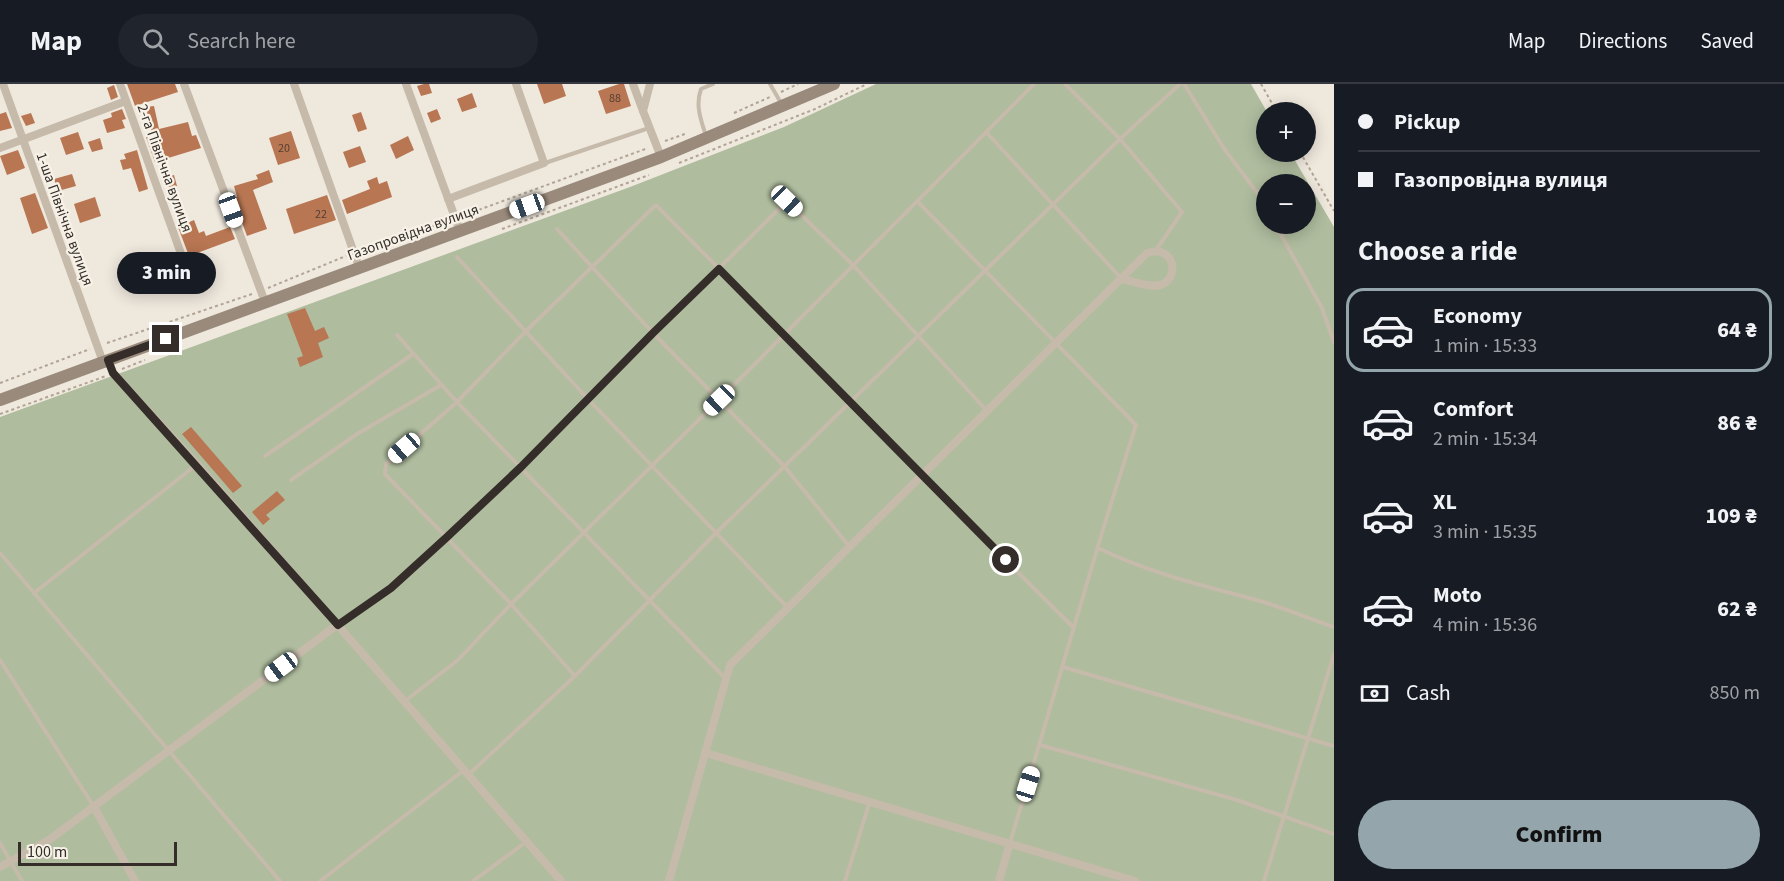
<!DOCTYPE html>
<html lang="en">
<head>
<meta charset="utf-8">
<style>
  :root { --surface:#171b24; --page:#20242c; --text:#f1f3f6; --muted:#9ea1a6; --line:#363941; --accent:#94a6ac }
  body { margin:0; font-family:"Source Sans 3",sans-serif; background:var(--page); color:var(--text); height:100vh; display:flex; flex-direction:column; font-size:22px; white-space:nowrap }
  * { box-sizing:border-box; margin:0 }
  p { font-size:20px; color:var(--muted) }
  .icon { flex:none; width:33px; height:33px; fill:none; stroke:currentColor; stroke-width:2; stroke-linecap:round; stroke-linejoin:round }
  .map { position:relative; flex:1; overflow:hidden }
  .side { display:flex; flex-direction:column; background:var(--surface); width:450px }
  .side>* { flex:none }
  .guide { display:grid; align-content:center; height:132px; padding:0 24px; background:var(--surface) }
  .tools { position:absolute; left:1256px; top:18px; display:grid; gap:12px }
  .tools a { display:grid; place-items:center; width:60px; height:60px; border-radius:50%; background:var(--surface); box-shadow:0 3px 15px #0003; font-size:30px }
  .scale { position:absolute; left:18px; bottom:15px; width:159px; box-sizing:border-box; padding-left:6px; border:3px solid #342d29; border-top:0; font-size:16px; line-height:21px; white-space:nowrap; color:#342d29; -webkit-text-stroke:4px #f7f2e8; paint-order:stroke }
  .end { position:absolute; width:27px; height:27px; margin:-14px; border:8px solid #342d29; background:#fff; box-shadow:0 0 0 3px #fff }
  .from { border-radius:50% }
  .bubble { position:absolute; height:42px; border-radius:21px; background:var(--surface); box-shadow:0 3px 15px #0003; font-size:20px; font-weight:800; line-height:42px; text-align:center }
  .car { position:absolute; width:18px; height:36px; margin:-18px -9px; border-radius:8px; box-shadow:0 0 4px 2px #0007; background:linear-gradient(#fff 24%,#345 0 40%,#fff 0 76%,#345 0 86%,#fff 0) }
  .guide b { display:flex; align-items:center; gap:21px; height:57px; font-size:22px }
  .guide b+b { border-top:2px solid var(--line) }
  .guide i { width:15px; height:15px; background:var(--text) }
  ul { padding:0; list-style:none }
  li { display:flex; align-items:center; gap:18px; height:84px; margin:0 12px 9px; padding:0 12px; border:3px solid transparent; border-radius:18px }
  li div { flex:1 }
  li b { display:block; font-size:22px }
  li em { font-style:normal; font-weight:800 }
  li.active { border-color:var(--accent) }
  li>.icon { width:54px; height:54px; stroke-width:1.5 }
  h2 { padding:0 24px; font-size:27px; line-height:72px }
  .pay { display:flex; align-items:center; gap:15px; height:66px; padding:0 24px; font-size:22px }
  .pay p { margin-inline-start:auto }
  .primary-button { display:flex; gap:12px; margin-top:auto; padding:12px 24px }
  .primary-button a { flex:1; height:69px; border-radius:36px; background:var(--accent); color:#111; font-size:24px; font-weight:800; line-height:69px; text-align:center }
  header { display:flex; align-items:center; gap:36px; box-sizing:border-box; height:84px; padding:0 30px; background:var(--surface); border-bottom:2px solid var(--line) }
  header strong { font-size:28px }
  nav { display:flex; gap:33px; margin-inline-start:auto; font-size:21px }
  .search { width:420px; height:54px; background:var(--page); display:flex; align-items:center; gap:15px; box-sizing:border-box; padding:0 21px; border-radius:33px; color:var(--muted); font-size:22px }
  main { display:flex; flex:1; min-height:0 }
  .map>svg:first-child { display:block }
</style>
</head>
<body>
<header>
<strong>Map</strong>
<div class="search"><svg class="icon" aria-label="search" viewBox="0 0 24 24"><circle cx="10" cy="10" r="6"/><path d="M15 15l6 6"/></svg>Search here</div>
<nav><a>Map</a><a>Directions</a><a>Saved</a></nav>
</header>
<main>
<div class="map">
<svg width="1334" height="797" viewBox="0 0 1334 797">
  <rect width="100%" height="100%" fill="#efe8dd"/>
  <path fill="#afbc9e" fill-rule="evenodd" d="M876,0H1251L1267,28L1266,68H1290L1334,143V797H0V333L630,103L784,43ZM1266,100H1305V140H1266Z"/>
  <g fill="#b87652">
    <polygon points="127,0 175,0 178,8 135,22"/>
    <polygon points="424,0 429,0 432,9 421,12 417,2"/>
    <polygon points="537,0 562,0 566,12 544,20"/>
    <polygon points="619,0 624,0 631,22 606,30 598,7"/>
    <polygon points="114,1 118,13 111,16 107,4"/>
    <polygon points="472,9 477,23 462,28 457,15"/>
    <polygon points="154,22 159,45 188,38 192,52 196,51 201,64 155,78 146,53 152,51 146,23"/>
    <polygon points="122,25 126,35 122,36 125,44 107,49 103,36 112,33 111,29"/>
    <polygon points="437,25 441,35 431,39 427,29"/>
    <polygon points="6,28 12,44 0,47 0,30"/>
    <polygon points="361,28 367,45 358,48 352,31"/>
    <polygon points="31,29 35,39 26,42 21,32"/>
    <polygon points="291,47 300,74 278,81 269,54"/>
    <polygon points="78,48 84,65 66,71 60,54"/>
    <polygon points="408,52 414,66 396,75 390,61"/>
    <polygon points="100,54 103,65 92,68 88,58"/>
    <polygon points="360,62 366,78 349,84 343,68"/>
    <polygon points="18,66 25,84 7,91 0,72"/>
    <polygon points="137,66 148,105 139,108 131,84 123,86 120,76 126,75 124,70"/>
    <polygon points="269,86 273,98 253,106 267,145 247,152 233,114 237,113 234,102 258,95 256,91"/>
    <polygon points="72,90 76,102 58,107 54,95"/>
    <polygon points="174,91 177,102 169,104 166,93"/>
    <polygon points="377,93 379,100 387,97 392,113 347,130 342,116 370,105 367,97"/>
    <polygon points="35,109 48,144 32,150 20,114"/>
    <polygon points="327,111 336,136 294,150 286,125"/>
    <polygon points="95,113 101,132 80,139 74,120"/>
    <polygon points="194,136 199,149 204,147 206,152 230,143 235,155 189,172 178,143"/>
    <polygon points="305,224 315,247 324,243 329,254 318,259 323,273 300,283 297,274 303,272 287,230"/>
    <polygon points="191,343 242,402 233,409 182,350"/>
    <polygon points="277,407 285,416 266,431 270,435 263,441 252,428"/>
  </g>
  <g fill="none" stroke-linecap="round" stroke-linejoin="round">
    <g stroke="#b1a494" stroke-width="2" stroke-dasharray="3 3" stroke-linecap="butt">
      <polyline points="1261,0 1277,28"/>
      <polyline points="781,8 798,0"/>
      <polyline points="734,29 770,13"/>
      <polyline points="665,57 685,50"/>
      <polyline points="1300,68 1334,127"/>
      <polyline points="679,79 815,25 867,0"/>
      <polyline points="462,132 648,64"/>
      <polyline points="502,145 649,91"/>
      <polyline points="363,166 448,137"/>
      <polyline points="268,204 346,172"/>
      <polyline points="107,259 252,210"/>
      <polyline points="122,285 145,276"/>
      <polyline points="0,299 90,265"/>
      <polyline points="0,330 106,292"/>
    </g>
    <g stroke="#c6baaa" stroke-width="4">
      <polyline points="770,0 781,19"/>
      <polyline points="1065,0 1120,55 1182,128 1156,166"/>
      <polyline points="1184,0 1225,66 1259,111 1266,123"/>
      <polyline points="986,48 1120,193"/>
      <path d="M706,52C701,36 695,22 701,5L713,0"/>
      <polyline points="545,79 649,44"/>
      <polyline points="917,117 1136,341 1104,442 1010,759"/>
      <polyline points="1275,140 1322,224 1334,258"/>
      <polyline points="557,145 653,249 785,383 849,462"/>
      <polyline points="457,173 588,315 787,523"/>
      <polyline points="397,251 457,318 725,594"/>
      <polyline points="265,372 413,270"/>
      <polyline points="291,396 357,350 441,301"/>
      <path d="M1098,464C1149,489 1205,502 1260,517C1285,524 1309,535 1334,543"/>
      <polyline points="0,469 280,797"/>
      <polyline points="34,509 196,381"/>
      <polyline points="338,541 391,504 447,453 521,383 653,249 787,117 853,181 987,327"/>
      <polyline points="0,576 94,723"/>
      <polyline points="1063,583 1334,662"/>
      <polyline points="575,592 511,520 385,390 386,380 457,318 525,248 656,121 851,318 921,392 1074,544"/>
      <polyline points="405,617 458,576 511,520 719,316 1034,0"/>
      <polyline points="1040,661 1237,716 1334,750"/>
      <polyline points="468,691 575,592 716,449 1120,55 1180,0"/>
      <polyline points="0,759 22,797"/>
      <polyline points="320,797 464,686"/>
      <polyline points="473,797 526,758"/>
      <polyline points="845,797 870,717"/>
      <polyline points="1264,797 1334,570"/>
    </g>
    <g stroke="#c6baaa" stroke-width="8">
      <polyline points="3,0 103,278"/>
      <polyline points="120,0 184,178"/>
      <polyline points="184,0 265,218"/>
      <polyline points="294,0 359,183"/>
      <polyline points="406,0 460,147"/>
      <polyline points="633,0 643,27"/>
      <polyline points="650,0 643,27 661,73"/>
      <polyline points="0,64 126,17"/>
      <polyline points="448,115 544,79 516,0"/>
      <polyline points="108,276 113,289 197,380 561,797"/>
      <polyline points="706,669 1135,797"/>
      <polyline points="94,723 135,797"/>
      <polyline points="0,783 49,756 337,541"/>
      <path d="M669,797L730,581L1147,169C1176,160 1180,196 1160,201C1149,204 1133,197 1121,195"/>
      <polyline points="999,797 1010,759"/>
    </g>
    <polyline stroke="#998a7b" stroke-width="12" points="0,316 661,73 834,0"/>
  </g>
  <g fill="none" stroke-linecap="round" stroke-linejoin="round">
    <polyline stroke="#342d29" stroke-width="8" points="166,255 108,276 113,289 338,541 391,504 447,453 521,383 653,249 719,185 1006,476"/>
  </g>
  <g text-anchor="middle" stroke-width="4.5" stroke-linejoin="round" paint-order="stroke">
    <g font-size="12" fill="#553f33">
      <text x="615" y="18">88</text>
      <text x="284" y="68">20</text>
      <text x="321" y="134">22</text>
    </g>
    <g font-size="15" fill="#342d29" stroke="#f7f2e8">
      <text transform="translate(165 84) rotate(70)" y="5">2-га Північна вулиця</text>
      <text transform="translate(65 135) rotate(70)" y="5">1-ша Північна вулиця</text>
      <text transform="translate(413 148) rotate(-20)" y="5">Газопровідна вулиця</text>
    </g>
  </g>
</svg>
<div class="tools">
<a>+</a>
<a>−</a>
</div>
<div class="scale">100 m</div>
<i class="end from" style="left:1006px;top:476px"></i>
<i class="end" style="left:166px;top:255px"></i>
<div class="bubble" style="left:117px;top:168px;width:99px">3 min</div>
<i class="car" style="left:787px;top:117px;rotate:134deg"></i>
<i class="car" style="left:527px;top:122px;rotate:250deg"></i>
<i class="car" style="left:231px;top:126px;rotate:160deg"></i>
<i class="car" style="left:719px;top:316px;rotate:226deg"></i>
<i class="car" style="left:404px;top:364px;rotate:229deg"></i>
<i class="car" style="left:281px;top:583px;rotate:233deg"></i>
<i class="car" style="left:1028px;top:700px;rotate:17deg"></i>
</div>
<section class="side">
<div class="guide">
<b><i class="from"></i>Pickup</b>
<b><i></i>Газопровідна вулиця</b>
</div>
<h2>Choose a ride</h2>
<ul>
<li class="active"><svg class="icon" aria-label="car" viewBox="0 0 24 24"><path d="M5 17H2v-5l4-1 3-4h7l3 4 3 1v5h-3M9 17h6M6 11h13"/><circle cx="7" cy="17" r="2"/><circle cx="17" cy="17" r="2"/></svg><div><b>Economy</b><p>1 min · 15:33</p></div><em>64 ₴</em></li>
<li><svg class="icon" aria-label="car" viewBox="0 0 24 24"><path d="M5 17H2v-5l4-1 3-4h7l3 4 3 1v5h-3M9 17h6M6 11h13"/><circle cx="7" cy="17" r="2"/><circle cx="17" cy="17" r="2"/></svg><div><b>Comfort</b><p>2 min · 15:34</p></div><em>86 ₴</em></li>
<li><svg class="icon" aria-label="car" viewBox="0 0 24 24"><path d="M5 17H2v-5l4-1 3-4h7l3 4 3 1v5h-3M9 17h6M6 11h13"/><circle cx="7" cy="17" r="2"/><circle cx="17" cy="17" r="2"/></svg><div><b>XL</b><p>3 min · 15:35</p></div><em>109 ₴</em></li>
<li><svg class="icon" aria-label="car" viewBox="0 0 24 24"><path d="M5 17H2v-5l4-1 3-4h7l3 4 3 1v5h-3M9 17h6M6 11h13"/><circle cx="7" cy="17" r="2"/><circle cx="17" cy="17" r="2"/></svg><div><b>Moto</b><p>4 min · 15:36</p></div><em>62 ₴</em></li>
</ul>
<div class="pay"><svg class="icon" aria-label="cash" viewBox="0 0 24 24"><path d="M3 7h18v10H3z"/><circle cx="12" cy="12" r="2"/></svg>Cash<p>850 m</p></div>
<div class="primary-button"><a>Confirm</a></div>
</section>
</main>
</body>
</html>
